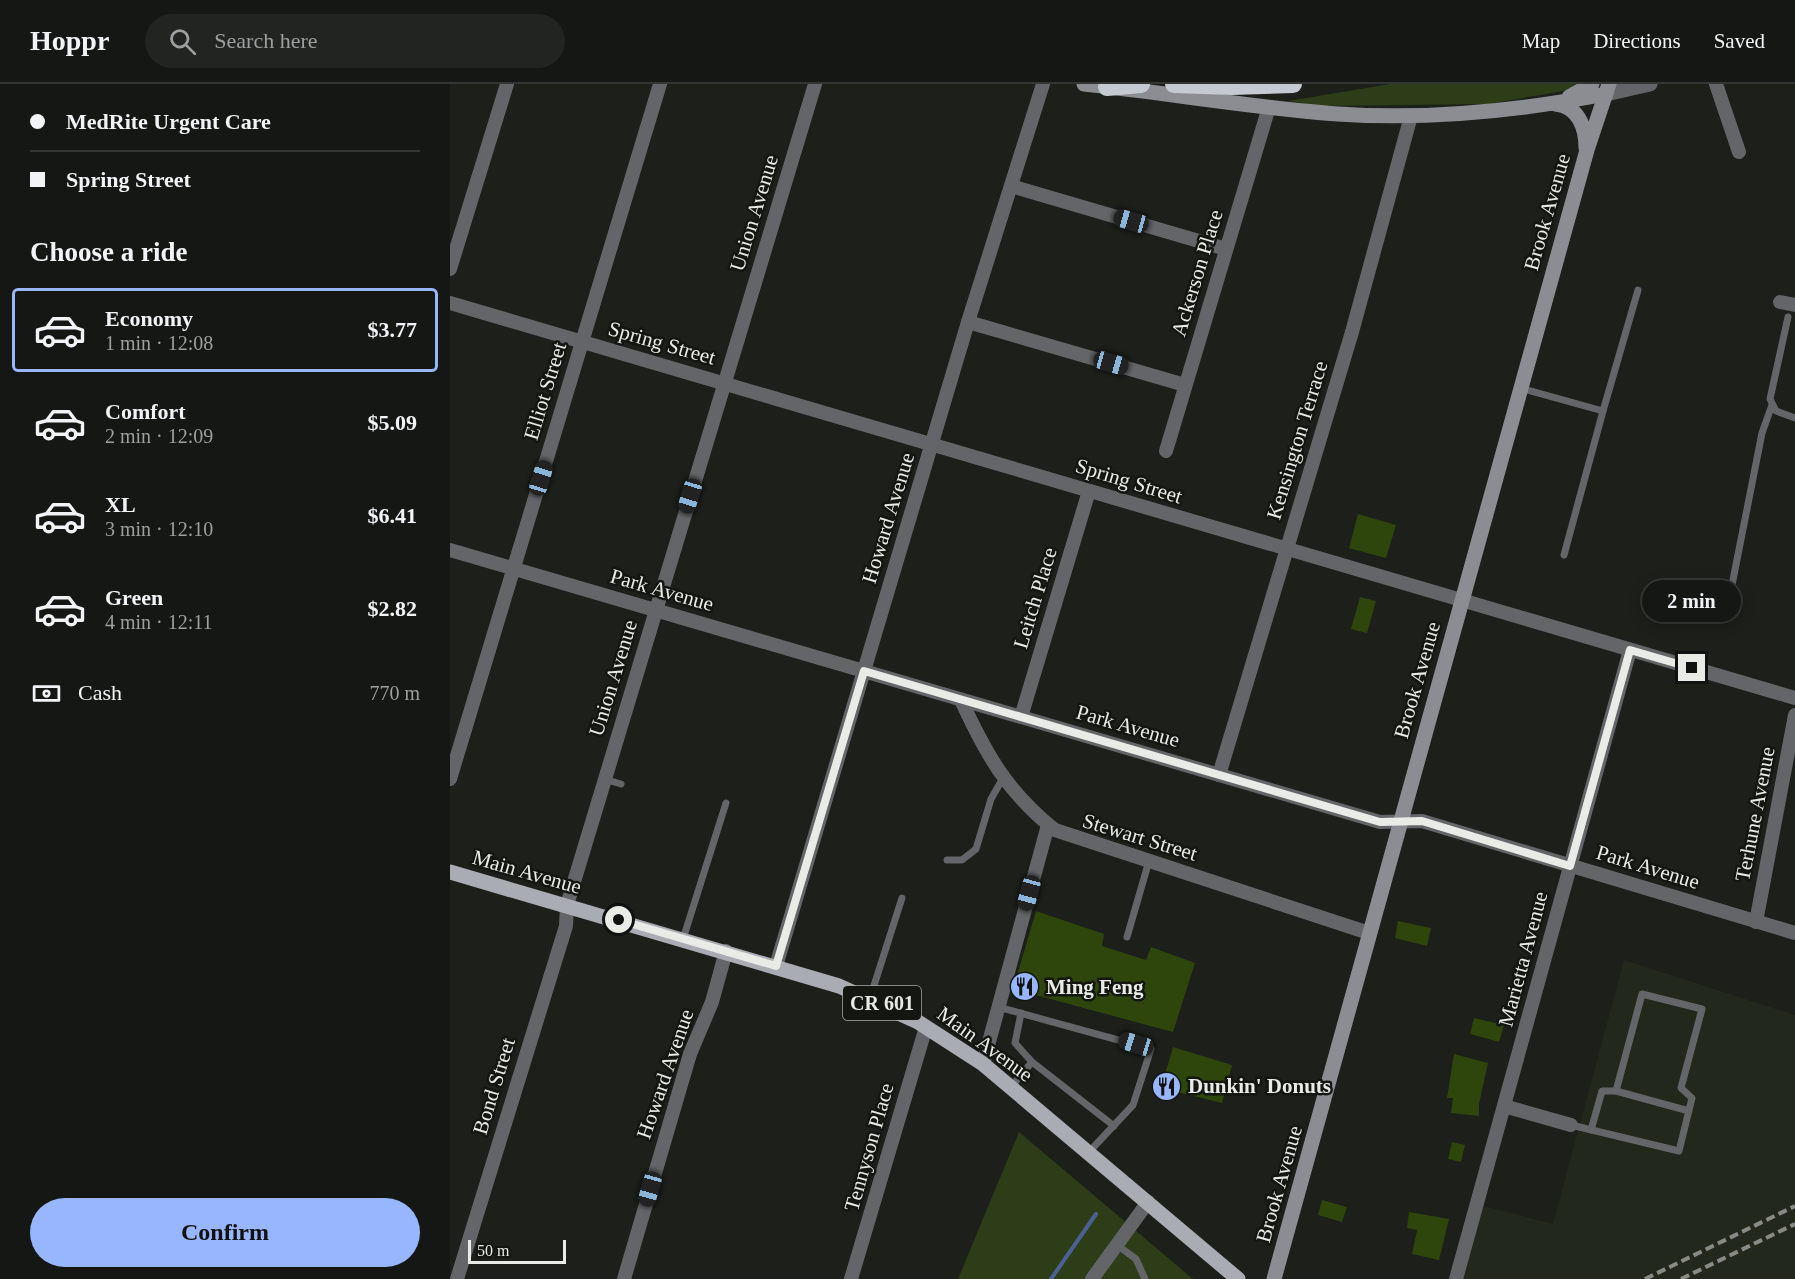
<!DOCTYPE html>
<html lang="en">
<head>
<meta charset="utf-8">
<style>
  :root { --surface:#151714; --page:#222422; --text:#f1f3f6; --muted:#9d9fa0; --line:#343634; --accent:#97b6fd }
  body { margin:0; font-family:Georgia,serif; background:var(--page); color:var(--text); height:100vh; display:flex; flex-direction:column; font-size:22px; white-space:nowrap }
  * { box-sizing:border-box; margin:0 }
  p { font-size:20px; color:var(--muted) }
  .icon { flex:none; width:33px; height:33px; fill:none; stroke:currentColor; stroke-width:2; stroke-linecap:round; stroke-linejoin:round }
  .map { position:relative; flex:1; overflow:hidden }
  .sheet { display:flex; flex-direction:column; background:var(--surface); width:450px }
  .sheet>* { flex:none }
  .banner { display:grid; align-content:center; height:132px; padding:0 30px; background:var(--surface) }
  .scale { position:absolute; left:18px; bottom:15px; width:98px; box-sizing:border-box; padding-left:6px; border:3px solid #e9ebe7; border-top:0; font-size:16px; line-height:21px; white-space:nowrap; color:#e9ebe7; -webkit-text-stroke:4px #131611; paint-order:stroke }
  .end { position:absolute; width:27px; height:27px; margin:-14px; border:8px solid #e9ebe7; background:#111; box-shadow:0 0 0 3px #111 }
  .from { border-radius:50% }
  .bubble { position:absolute; height:42px; border-radius:21px; background:var(--surface); box-shadow:0 3px 15px #0003,0 0 0 2px var(--line); font-size:20px; font-weight:800; line-height:42px; text-align:center }
  .car { position:absolute; width:18px; height:36px; margin:-18px -9px; border-radius:8px; box-shadow:0 0 4px 2px #0007; background:linear-gradient(#222 24%,#8ab4d8 0 40%,#222 0 76%,#8ab4d8 0 86%,#222 0) }
  .banner b { display:flex; align-items:center; gap:21px; height:57px; font-size:22px }
  .banner b+b { border-top:2px solid var(--line) }
  .banner i { width:15px; height:15px; background:var(--text) }
  ul { padding:0; list-style:none }
  li { display:flex; align-items:center; gap:18px; height:84px; margin:0 12px 9px; padding:0 18px; border:3px solid transparent; border-radius:6px }
  li div { flex:1 }
  li b { display:block; font-size:22px }
  li em { font-style:normal; font-weight:800 }
  li.current { border-color:var(--accent) }
  li>.icon { width:54px; height:54px; stroke-width:1.5 }
  h2 { padding:0 30px; font-size:27px; line-height:72px }
  .pay { display:flex; align-items:center; gap:15px; height:66px; padding:0 30px; font-size:22px }
  .pay p { margin-inline-start:auto }
  .action { display:flex; gap:12px; margin-top:auto; padding:12px 30px }
  .action a { flex:1; height:69px; border-radius:36px; background:var(--accent); color:#111; font-size:24px; font-weight:800; line-height:69px; text-align:center }
  header { display:flex; align-items:center; gap:36px; box-sizing:border-box; height:84px; padding:0 30px; background:var(--surface); border-bottom:2px solid var(--line) }
  header strong { font-size:28px }
  nav { display:flex; gap:33px; margin-inline-start:auto; font-size:21px }
  .search { width:420px; height:54px; background:var(--page); display:flex; align-items:center; gap:15px; box-sizing:border-box; padding:0 21px; border-radius:33px; color:var(--muted); font-size:22px }
  main { display:flex; flex:1; min-height:0 }
  .map>svg:first-child { display:block }
</style>
</head>
<body>
<header>
<strong>Hoppr</strong>
<div class="search"><svg class="icon" aria-label="search" viewBox="0 0 24 24"><circle cx="10" cy="10" r="6"/><path d="M15 15l6 6"/></svg>Search here</div>
<nav><a>Map</a><a>Directions</a><a>Saved</a></nav>
</header>
<main>
<section class="sheet">
<div class="banner">
<b><i class="from"></i>MedRite Urgent Care</b>
<b><i></i>Spring Street</b>
</div>
<h2>Choose a ride</h2>
<ul>
<li class="current"><svg class="icon" aria-label="car" viewBox="0 0 24 24"><path d="M5 17H2v-5l4-1 3-4h7l3 4 3 1v5h-3M9 17h6M6 11h13"/><circle cx="7" cy="17" r="2"/><circle cx="17" cy="17" r="2"/></svg><div><b>Economy</b><p>1 min · 12:08</p></div><em>$3.77</em></li>
<li><svg class="icon" aria-label="car" viewBox="0 0 24 24"><path d="M5 17H2v-5l4-1 3-4h7l3 4 3 1v5h-3M9 17h6M6 11h13"/><circle cx="7" cy="17" r="2"/><circle cx="17" cy="17" r="2"/></svg><div><b>Comfort</b><p>2 min · 12:09</p></div><em>$5.09</em></li>
<li><svg class="icon" aria-label="car" viewBox="0 0 24 24"><path d="M5 17H2v-5l4-1 3-4h7l3 4 3 1v5h-3M9 17h6M6 11h13"/><circle cx="7" cy="17" r="2"/><circle cx="17" cy="17" r="2"/></svg><div><b>XL</b><p>3 min · 12:10</p></div><em>$6.41</em></li>
<li><svg class="icon" aria-label="car" viewBox="0 0 24 24"><path d="M5 17H2v-5l4-1 3-4h7l3 4 3 1v5h-3M9 17h6M6 11h13"/><circle cx="7" cy="17" r="2"/><circle cx="17" cy="17" r="2"/></svg><div><b>Green</b><p>4 min · 12:11</p></div><em>$2.82</em></li>
</ul>
<div class="pay"><svg class="icon" aria-label="cash" viewBox="0 0 24 24"><path d="M3 7h18v10H3z"/><circle cx="12" cy="12" r="2"/></svg>Cash<p>770 m</p></div>
<div class="action"><a>Confirm</a></div>
</section>
<div class="map">
<svg width="1345" height="1195" viewBox="0 0 1345 1195">
  <rect width="100%" height="100%" fill="#1c1f1a"/>
  <polygon fill="#23281d" points="1174,876 1345,931 1345,1195 1005,1195 1026,1120 1103,1140"/>
  <g fill="#2c3d17">
    <polygon points="940,0 1125,0 1119,6 1038,20 872,22 838,17"/>
    <polygon points="569,1048 743,1195 508,1195"/>
  </g>
  <g fill="none" stroke-linecap="round" stroke-linejoin="round">
    <polyline stroke="#4b6194" stroke-width="4" points="601,1195 646,1130"/>
  </g>
  <g fill="#2e460b">
    <polygon points="908,430 946,441 936,474 899,464"/>
    <polygon points="910,513 926,517 917,549 901,545"/>
    <polygon points="586,827 654,850 652,862 696,876 701,863 745,879 723,948 563,905"/>
    <polygon points="948,837 981,844 977,862 945,854"/>
    <polygon points="1024,934 1054,941 1049,958 1020,950"/>
    <polygon points="723,963 782,981 772,1019 711,1004"/>
    <polygon points="1004,970 1038,979 1029,1020 1029,1032 1001,1029 1003,1014 997,1014"/>
    <polygon points="1002,1058 1015,1061 1011,1078 998,1075"/>
    <polygon points="872,1116 897,1123 892,1138 868,1131"/>
    <polygon points="959,1128 999,1135 989,1176 962,1170 967,1146 957,1144"/>
  </g>
  <g fill="none" stroke-linecap="round" stroke-linejoin="round">
    <g stroke="#636568" stroke-width="7">
      <polyline points="1338,233 1320,315 1326,327 1345,334"/>
      <polyline points="1070,304 1153,327 1114,471"/>
      <polyline points="1153,327 1188,206"/>
      <polyline points="1282,501 1312,349 1322,321"/>
      <polyline points="154,695 171,700"/>
      <polyline points="497,776 512,776 526,765 541,715 553,694"/>
      <polyline points="677,853 699,777"/>
      <polyline points="233,855 276,719"/>
      <polyline points="420,914 452,814"/>
      <polyline points="548,923 701,965 683,1021 639,1068"/>
      <polyline points="571,929 565,959 582,978"/>
      <polyline points="561,1003 582,978 664,1042"/>
      <polyline points="1121,1041 1229,1067 1242,1014 1231,1004 1252,925 1192,910 1166,1007 1239,1027"/>
      <polyline points="1141,1046 1152,1007 1166,1007"/>
      <polyline points="667,1161 686,1175 695,1195"/>
    </g>
    <g stroke="#636568" stroke-width="14">
      <polyline points="1266,0 1289,68"/>
      <polyline points="561,102 776,165"/>
      <polyline points="0,185 57,0"/>
      <polyline points="1330,218 1345,221"/>
      <polyline points="0,219 1345,614"/>
      <polyline points="518,238 735,301"/>
      <polyline points="716,367 819,23"/>
      <polyline points="0,466 930,738 972,737 1345,849"/>
      <path d="M511,616C536,670 557,708 605,746L919,849"/>
      <polyline points="571,633 639,407"/>
      <polyline points="769,691 902,248 961,32"/>
      <polyline points="0,695 210,0"/>
      <polyline points="1306,838 1345,631"/>
      <polyline points="326,882 518,238 593,0"/>
      <polyline points="533,980 598,741"/>
      <polyline points="1054,1022 1121,1041"/>
      <polyline points="7,1195 116,842 117,821 365,0"/>
      <polyline points="174,1195 240,970 262,918 276,867"/>
      <polyline points="401,1195 476,943"/>
      <polyline points="642,1195 698,1118"/>
      <polyline points="1006,1195 1180,566"/>
    </g>
    <polyline stroke="#636568" stroke-width="15" points="1156,10 1200,0"/>
    <g stroke="#8b8d92" stroke-width="15">
      <path d="M634,0C718,9 803,24 888,30C977,36 1068,27 1156,10"/>
      <polyline points="1119,13 1142,0"/>
      <path d="M1105,20C1128,22 1136,43 1136,64"/>
      <polyline points="824,1195 1137,66 1159,0"/>
    </g>
    <polyline stroke="#a9acb3" stroke-width="15" points="0,788 389,902 468,938 533,980 788,1195"/>
    <g stroke="#c5c9d1" stroke-width="18">
      <polyline points="724,0 782,2 843,0"/>
      <polyline points="657,3 691,0"/>
    </g>
    <g stroke="#878a85" stroke-width="4" stroke-dasharray="9 4.5" stroke-linecap="butt">
      <polyline points="1195,1195 1345,1122"/>
      <polyline points="1231,1195 1345,1140"/>
    </g>
  </g>
  <g fill="none" stroke-linecap="round" stroke-linejoin="round">
    <polyline stroke="#e9ebe7" stroke-width="8" points="169,836 326,882 414,587 930,738 972,737 1120,782 1180,566 1242,584"/>
  </g>
  <defs>
    <symbol id="restaurant-disc" viewBox="-11 -11 22 22"><circle r="9.5" fill="#97b6fd" stroke="#131611"/><path d="M-5-6h1v4h1v-4h1v4h1v-4h1v5L-1.5 .5V6h-2V.5L-5-1ZM5-6V6H3V1.5H1.5Q1.5-4 5-6Z" fill="#111"/></symbol>
  </defs>
  <g fill-rule="evenodd">
    <use href="#restaurant-disc" x="558" y="886" width="33" height="33"/>
    <use href="#restaurant-disc" x="700" y="986" width="33" height="33"/>
  </g>
  <g text-anchor="middle" stroke-width="5" stroke-linejoin="round" paint-order="stroke">
    <rect fill="#131611" stroke="#a9aba7" stroke-width="1.5" x="393" y="902" width="78" height="34" rx="4.5"/>
    <g font-size="20" font-weight="bold" fill="#e9ebe7">
      <text x="432" y="926">CR 601</text>
    </g>
    <g font-size="21" fill="#e9ebe7" stroke="#131611">
      <text transform="translate(1097 128) rotate(-74)" y="7">Brook Avenue</text>
      <text transform="translate(304 129) rotate(-73)" y="7">Union Avenue</text>
      <text transform="translate(747 189) rotate(-73)" y="7">Ackerson Place</text>
      <text transform="translate(212 259) rotate(16)" y="7">Spring Street</text>
      <text transform="translate(95 307) rotate(-73)" y="7">Elliot Street</text>
      <text transform="translate(847 356) rotate(-73)" y="7">Kensington Terrace</text>
      <text transform="translate(679 397) rotate(17)" y="7">Spring Street</text>
      <text transform="translate(438 434) rotate(-73)" y="7">Howard Avenue</text>
      <text transform="translate(212 506) rotate(16)" y="7">Park Avenue</text>
      <text transform="translate(585 514) rotate(-73)" y="7">Leitch Place</text>
      <text transform="translate(163 594) rotate(-73)" y="7">Union Avenue</text>
      <text transform="translate(967 596) rotate(-74)" y="7">Brook Avenue</text>
      <text transform="translate(678 642) rotate(16)" y="7">Park Avenue</text>
      <text transform="translate(1305 730) rotate(-79)" y="7">Terhune Avenue</text>
      <text transform="translate(690 753) rotate(17)" y="7">Stewart Street</text>
      <text transform="translate(1198 783) rotate(17)" y="7">Park Avenue</text>
      <text transform="translate(77 788) rotate(16)" y="7">Main Avenue</text>
      <text transform="translate(1073 875) rotate(-75)" y="7">Marietta Avenue</text>
      <text transform="translate(535 960) rotate(36)" y="7">Main Avenue</text>
      <text transform="translate(215 990) rotate(-71)" y="7">Howard Avenue</text>
      <text transform="translate(44 1002) rotate(-73)" y="7">Bond Street</text>
      <text transform="translate(419 1063) rotate(-74)" y="7">Tennyson Place</text>
      <text transform="translate(829 1100) rotate(-74)" y="7">Brook Avenue</text>
    </g>
    <g font-size="21" font-weight="bold" fill="#e9ebe7" stroke="#131611" text-anchor="start">
      <text x="596" y="910">Ming Feng</text>
      <text x="738" y="1009">Dunkin' Donuts</text>
    </g>
  </g>
</svg>
<div class="scale">50 m</div>
<i class="end from" style="left:169px;top:836px"></i>
<i class="end" style="left:1242px;top:584px"></i>
<div class="bubble" style="left:1192px;top:496px;width:99px">2 min</div>
<i class="car" style="left:681px;top:137px;rotate:286deg"></i>
<i class="car" style="left:661px;top:279px;rotate:106deg"></i>
<i class="car" style="left:91px;top:394px;rotate:17deg"></i>
<i class="car" style="left:240px;top:412px;rotate:197deg"></i>
<i class="car" style="left:579px;top:809px;rotate:195deg"></i>
<i class="car" style="left:686px;top:960px;rotate:287deg"></i>
<i class="car" style="left:200px;top:1105px;rotate:196deg"></i>
</div>
</main>
</body>
</html>
